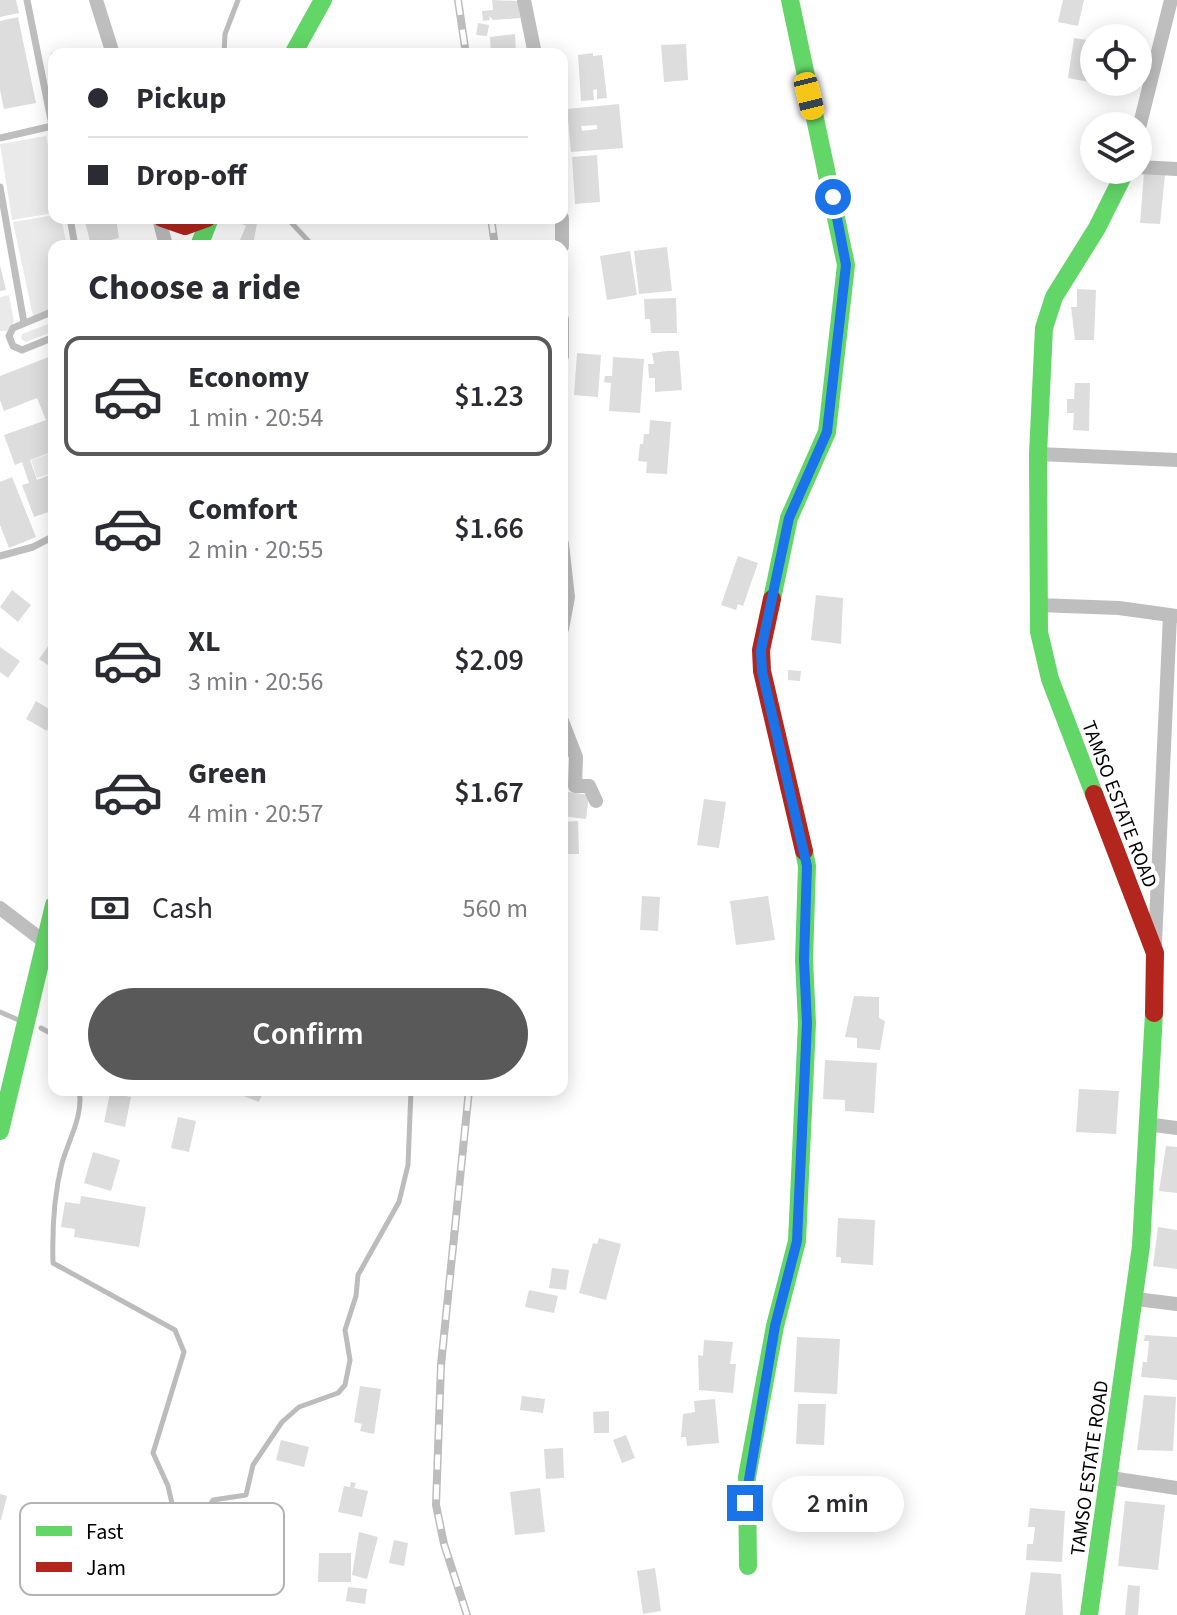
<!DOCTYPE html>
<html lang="en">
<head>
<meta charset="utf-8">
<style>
  :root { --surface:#fff; --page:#f7f7f7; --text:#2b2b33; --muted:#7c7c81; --line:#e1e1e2; --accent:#595959 }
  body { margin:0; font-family:"Source Sans 3",sans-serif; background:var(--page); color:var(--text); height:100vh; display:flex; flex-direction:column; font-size:30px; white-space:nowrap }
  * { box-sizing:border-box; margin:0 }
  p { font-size:26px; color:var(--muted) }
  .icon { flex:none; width:44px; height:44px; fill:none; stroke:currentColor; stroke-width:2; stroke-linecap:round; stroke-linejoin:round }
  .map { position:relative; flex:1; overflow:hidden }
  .details { position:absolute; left:48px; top:240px; width:520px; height:856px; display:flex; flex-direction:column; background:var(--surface); border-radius:16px; box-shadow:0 4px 20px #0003 }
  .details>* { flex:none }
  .hud { position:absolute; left:48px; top:48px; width:520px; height:176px; border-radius:16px; box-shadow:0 4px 20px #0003; display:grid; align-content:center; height:176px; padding:0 40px; background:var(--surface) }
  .controls { position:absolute; left:1080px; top:24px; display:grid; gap:16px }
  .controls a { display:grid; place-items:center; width:72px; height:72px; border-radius:50%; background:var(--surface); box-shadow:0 4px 20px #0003; font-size:40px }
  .end { position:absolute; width:36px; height:36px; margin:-18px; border:10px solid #1a73e8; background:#fff; box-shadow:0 0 0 4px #fff }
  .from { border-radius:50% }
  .bubble { position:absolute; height:56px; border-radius:28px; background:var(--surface); box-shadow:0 4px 20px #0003; font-size:26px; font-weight:600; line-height:56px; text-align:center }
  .car { position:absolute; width:24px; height:48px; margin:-24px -12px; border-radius:10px; box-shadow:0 0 6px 2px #0007; background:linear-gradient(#f5c518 24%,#345 0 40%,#f5c518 0 76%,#345 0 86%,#f5c518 0) }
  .hud b { display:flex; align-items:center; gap:28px; height:76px; font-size:30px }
  .hud b+b { border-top:2px solid var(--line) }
  .hud i { width:20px; height:20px; background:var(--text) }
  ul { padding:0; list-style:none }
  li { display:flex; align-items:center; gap:24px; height:120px; margin:0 16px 12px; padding:0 24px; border:4px solid transparent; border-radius:16px }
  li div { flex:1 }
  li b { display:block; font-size:30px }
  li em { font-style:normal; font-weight:600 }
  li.current { border-color:var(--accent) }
  li>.icon { width:72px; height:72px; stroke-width:1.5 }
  h2 { padding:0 40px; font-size:36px; line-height:96px }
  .pay { display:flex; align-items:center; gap:20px; height:88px; padding:0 40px; font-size:30px }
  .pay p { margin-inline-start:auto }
  .button { display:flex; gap:16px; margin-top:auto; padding:16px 40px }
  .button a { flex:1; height:92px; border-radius:48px; background:var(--accent); color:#fff; font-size:32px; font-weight:600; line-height:92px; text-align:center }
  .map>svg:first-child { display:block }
</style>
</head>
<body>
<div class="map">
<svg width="1177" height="1615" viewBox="0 0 1177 1615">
  <rect width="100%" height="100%" fill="#fff"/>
  <g fill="#eaeaea">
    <polygon points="46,136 54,179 54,213 12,220 0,144"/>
    <polygon points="54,215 54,218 61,218 67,246 54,246 54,313 34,321 13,222"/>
    <polygon points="9,295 14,322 7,331 0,331 0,297"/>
    <polygon points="54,322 54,331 26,342 21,339 22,334"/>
    <polygon points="54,452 54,472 37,478 31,460"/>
  </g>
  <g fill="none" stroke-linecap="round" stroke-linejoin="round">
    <g stroke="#bcbcbc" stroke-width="5">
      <polyline points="224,54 225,34 238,0"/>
      <polyline points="287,218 313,246"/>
      <polyline points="0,1012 21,1021"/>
      <polyline points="41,1028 54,1035"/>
      <path d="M79,1090C84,1114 69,1139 62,1163C54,1195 52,1230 53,1263L175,1330L184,1352L153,1453L168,1486L183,1552"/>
      <polyline points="183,1552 213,1500 246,1495 253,1465 282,1422 299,1407 338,1393 345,1385 350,1360 345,1330 356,1296 358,1275 399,1202 408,1165 411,1090"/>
    </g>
  </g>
  <g fill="#ddd" fill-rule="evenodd">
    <polygon points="0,0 16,0 19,13 0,17"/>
    <polygon points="492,0 518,1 520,18 493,20 489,16 490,20 483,21 482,11 493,10"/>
    <polygon points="1063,0 1084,0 1078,26 1058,22"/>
    <polygon points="18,17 36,103 4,109 0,90 0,21"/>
    <polygon points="478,23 489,25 487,36 476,35"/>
    <polygon points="515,34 516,52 491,54 490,37"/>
    <polygon points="1074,38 1094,41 1094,83 1068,78"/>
    <polygon points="686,44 688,80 664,82 661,45"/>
    <polygon points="70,48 82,54 51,54 51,53"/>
    <polygon points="593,53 593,56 602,55 607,98 597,99 597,89 593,90 594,100 581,101 578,55"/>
    <path d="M619,104L623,148L571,152L567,109ZM597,125V129L582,131L581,126Z"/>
    <polygon points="597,155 600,202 575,204 572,157"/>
    <polygon points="1144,173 1165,175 1160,224 1140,223"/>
    <polygon points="84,218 116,218 119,238 91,245"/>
    <polygon points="239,218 258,218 253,245 240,240 246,226 237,222"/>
    <polygon points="667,247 672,291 639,294 634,251"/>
    <polygon points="630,251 637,295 607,300 600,256"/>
    <polygon points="0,265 6,290 0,291"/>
    <polygon points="1077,289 1096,290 1094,340 1075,340 1071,307 1077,307"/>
    <polygon points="676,298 677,333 651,333 650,319 645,319 644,299"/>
    <polygon points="667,351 679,351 682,390 655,392 655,378 649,378 648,364 654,364 652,353"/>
    <polygon points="577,353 601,355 598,397 574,395"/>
    <polygon points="54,355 54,391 49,393 54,406 54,451 30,460 37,480 54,473 54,510 34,517 22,485 29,483 22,462 15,465 4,435 46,420 37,398 4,411 0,400 0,376"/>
    <polygon points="613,357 644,359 640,413 609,411 611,383 604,382 605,376 612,376"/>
    <polygon points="1075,383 1090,383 1089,431 1073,430 1074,413 1067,413 1067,399 1074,399"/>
    <polygon points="650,420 671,422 667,474 646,473 647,462 638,461 640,444 643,444 644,434 649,434"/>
    <polygon points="12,477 36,537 9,548 0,525 0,482"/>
    <polygon points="738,556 758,563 743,606 738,604 736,610 721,605"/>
    <polygon points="12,590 31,605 18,622 0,607"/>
    <polygon points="816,595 843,598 841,644 811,640"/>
    <polygon points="51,642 54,644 54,669 39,659"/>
    <polygon points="0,647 20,661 8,678 0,672"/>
    <polygon points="788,670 801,671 800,681 788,680"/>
    <polygon points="36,701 54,712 47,731 26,719"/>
    <polygon points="562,791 589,795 586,819 562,816"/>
    <polygon points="704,799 726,802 719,848 697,845"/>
    <polygon points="578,821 579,854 562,854 562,822"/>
    <polygon points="642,896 660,897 658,931 640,930"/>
    <polygon points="768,896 775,940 736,945 730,901"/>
    <polygon points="854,996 879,997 879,1018 885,1021 880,1050 857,1048 857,1038 845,1037"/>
    <polygon points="562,1060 567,1060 566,1076 562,1076"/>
    <polygon points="825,1060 877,1063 874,1113 845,1111 845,1100 823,1099"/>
    <polygon points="1079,1089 1119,1091 1116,1134 1076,1132"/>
    <polygon points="228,1090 264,1090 259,1102"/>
    <polygon points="110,1093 131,1097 125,1127 104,1122"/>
    <polygon points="178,1117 196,1121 189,1152 171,1148"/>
    <polygon points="1166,1146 1177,1147 1177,1193 1159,1191"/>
    <polygon points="93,1152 120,1160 111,1191 84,1183"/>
    <polygon points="81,1196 146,1207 139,1247 74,1237 75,1229 61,1227 65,1202 80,1204"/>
    <polygon points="838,1218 875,1220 873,1265 841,1263 841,1257 836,1257"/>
    <polygon points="1158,1227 1177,1230 1177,1269 1153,1266"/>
    <polygon points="599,1238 621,1244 606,1300 579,1293 593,1243 597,1244"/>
    <polygon points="552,1268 569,1270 566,1290 549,1288"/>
    <polygon points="529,1290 558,1296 554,1313 525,1307"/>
    <polygon points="1145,1335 1177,1337 1177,1380 1141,1377 1143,1362 1147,1362 1149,1341 1144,1341"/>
    <polygon points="797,1337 840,1339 837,1394 794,1392"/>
    <polygon points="704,1340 733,1342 730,1364 736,1364 733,1393 699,1390 698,1355 703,1356"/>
    <polygon points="360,1386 381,1389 374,1434 360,1431 362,1424 354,1422"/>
    <polygon points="1144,1395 1176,1397 1173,1451 1137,1450"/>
    <polygon points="522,1396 545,1399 543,1413 520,1410"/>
    <polygon points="715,1399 719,1443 687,1446 686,1437 681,1437 683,1414 695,1412 694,1401"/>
    <polygon points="798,1404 826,1404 824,1445 796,1444"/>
    <polygon points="609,1411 609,1433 594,1433 593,1412"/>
    <polygon points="626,1435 635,1458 622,1463 613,1440"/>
    <polygon points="281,1440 309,1447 304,1467 276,1460"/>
    <polygon points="563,1448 564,1478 546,1479 544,1449"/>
    <polygon points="351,1482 356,1483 354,1488 368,1491 362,1517 338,1512 344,1486 350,1487"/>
    <polygon points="540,1488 545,1532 515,1535 510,1492"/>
    <polygon points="0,1494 7,1496 1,1520 0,1520"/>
    <polygon points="1125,1501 1165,1505 1158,1570 1118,1566"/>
    <polygon points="1030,1508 1065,1511 1062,1562 1026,1560 1027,1544 1033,1544 1035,1527 1028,1527"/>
    <polygon points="359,1532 378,1537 367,1579 352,1575"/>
    <polygon points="394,1540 408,1543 404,1566 389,1563"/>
    <polygon points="319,1553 351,1553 351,1582 318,1582"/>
    <polygon points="655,1568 661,1611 643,1614 637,1571"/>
    <polygon points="1031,1572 1061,1574 1063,1615 1025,1615"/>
    <polygon points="1128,1585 1140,1586 1138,1615 1125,1615"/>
    <polygon points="348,1587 367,1589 365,1604 346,1601"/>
  </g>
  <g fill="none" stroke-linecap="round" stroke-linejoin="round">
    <g stroke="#bebebe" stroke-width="7">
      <polyline points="27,0 54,135"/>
      <polyline points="0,138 52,126"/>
      <polyline points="0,187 24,323"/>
      <polyline points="70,218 75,246"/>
      <polyline points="54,311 13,328 9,336 13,346 22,350 54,337"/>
      <polyline points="0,556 33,547 54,536"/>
    </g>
    <g stroke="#bebebe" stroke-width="14">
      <polyline points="96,0 113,54"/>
      <polyline points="524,0 535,54"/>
      <polyline points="1138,132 1171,0"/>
      <polyline points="1138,167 1177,169"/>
      <polyline points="159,218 166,246"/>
      <polyline points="562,246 562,218"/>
      <polyline points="562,319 562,356"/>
      <polyline points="1038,454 1177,460"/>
      <polyline points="562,544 568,597 562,629"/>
      <polyline points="1038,605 1119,608 1177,616"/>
      <polyline points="562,721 576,757 575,786 589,786 596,801"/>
      <polyline points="0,908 46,943"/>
      <polyline points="1155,943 1170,616"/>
      <polyline points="1146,1124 1177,1128"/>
      <polyline points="1136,1299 1177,1304"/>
      <polyline points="1111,1478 1177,1488"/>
    </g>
    <g stroke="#63d668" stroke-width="18">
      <polyline points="293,54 323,0"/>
      <polyline points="199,246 210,218"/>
      <polyline points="772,599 789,518 827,432 846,265 790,0"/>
      <polyline points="1094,794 1050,679 1039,632 1038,454 1044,328 1054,297 1097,228 1126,170"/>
      <polyline points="0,1131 54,905"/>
      <polyline points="748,1566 747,1477 775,1326 797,1241 807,1023 804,960 807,866 804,851"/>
      <polyline points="1089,1615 1141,1246 1154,1013"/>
    </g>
    <g stroke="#b3261e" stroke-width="18">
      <polyline points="162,218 185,226 207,218"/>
      <polyline points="772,599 761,650 762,671 804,851"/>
      <polyline points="1094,794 1155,953 1154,1013"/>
    </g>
    <defs>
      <g id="rail">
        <polyline points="458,0 466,54"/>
        <polyline points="491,218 495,246"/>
        <polyline points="467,1615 444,1544 436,1505 441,1365 469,1090"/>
      </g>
    </defs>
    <use href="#rail" stroke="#bdbdbd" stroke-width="8"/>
    <use href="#rail" stroke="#fff" stroke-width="5" stroke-dasharray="15" stroke-linecap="butt"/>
  </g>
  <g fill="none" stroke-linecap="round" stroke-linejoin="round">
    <polyline stroke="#1a73e8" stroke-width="10" points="745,1503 775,1326 797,1241 807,1023 804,960 807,866 762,671 761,650 789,518 827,432 846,265 833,197"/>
  </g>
  <g text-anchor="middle" stroke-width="8" stroke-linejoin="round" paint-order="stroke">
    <g font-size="20" fill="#000" stroke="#fff">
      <text transform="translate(1120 804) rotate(69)" y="7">TAMSO ESTATE ROAD</text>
      <text transform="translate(1089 1468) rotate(-82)" y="7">TAMSO ESTATE ROAD</text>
    </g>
  </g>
  <rect x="20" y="1503" width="264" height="92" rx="12" fill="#fff" stroke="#b2b2b2" stroke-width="2"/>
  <rect x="36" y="1526" width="36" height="10" fill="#63d668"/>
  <rect x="36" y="1562" width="36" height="10" fill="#b3261e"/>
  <g font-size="22" fill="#000">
    <text x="86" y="1539">Fast</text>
    <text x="86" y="1575">Jam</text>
  </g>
</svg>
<div class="controls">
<a><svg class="icon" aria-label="locate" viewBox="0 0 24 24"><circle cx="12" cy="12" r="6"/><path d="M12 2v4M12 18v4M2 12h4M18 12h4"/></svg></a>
<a><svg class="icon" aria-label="layers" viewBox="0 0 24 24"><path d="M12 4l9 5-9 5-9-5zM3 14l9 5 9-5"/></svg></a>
</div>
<i class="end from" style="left:833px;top:197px"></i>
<i class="end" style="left:745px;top:1503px"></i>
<div class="bubble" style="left:772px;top:1476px;width:132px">2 min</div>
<i class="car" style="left:809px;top:96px;rotate:166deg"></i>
<div class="hud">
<b><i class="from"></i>Pickup</b>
<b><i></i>Drop-off</b>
</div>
<section class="details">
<h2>Choose a ride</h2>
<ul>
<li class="current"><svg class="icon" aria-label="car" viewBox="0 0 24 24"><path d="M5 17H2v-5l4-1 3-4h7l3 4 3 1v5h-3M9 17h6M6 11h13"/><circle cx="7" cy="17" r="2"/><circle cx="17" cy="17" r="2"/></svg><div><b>Economy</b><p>1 min · 20:54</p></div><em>$1.23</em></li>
<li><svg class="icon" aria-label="car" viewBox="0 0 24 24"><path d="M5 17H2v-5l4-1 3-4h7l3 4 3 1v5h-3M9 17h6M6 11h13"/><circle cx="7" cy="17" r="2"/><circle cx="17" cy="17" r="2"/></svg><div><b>Comfort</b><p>2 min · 20:55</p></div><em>$1.66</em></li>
<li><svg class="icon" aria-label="car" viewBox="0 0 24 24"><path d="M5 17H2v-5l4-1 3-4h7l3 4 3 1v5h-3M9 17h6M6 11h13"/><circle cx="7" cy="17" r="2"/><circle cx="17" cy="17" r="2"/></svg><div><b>XL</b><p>3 min · 20:56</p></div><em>$2.09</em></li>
<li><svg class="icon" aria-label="car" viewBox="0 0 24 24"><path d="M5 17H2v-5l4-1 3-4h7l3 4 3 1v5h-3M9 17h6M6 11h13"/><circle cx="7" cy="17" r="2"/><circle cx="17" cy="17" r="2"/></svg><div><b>Green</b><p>4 min · 20:57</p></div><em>$1.67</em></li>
</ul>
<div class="pay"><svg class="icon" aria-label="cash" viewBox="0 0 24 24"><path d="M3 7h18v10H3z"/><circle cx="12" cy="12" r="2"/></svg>Cash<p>560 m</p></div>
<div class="button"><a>Confirm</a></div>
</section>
</div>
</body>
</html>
